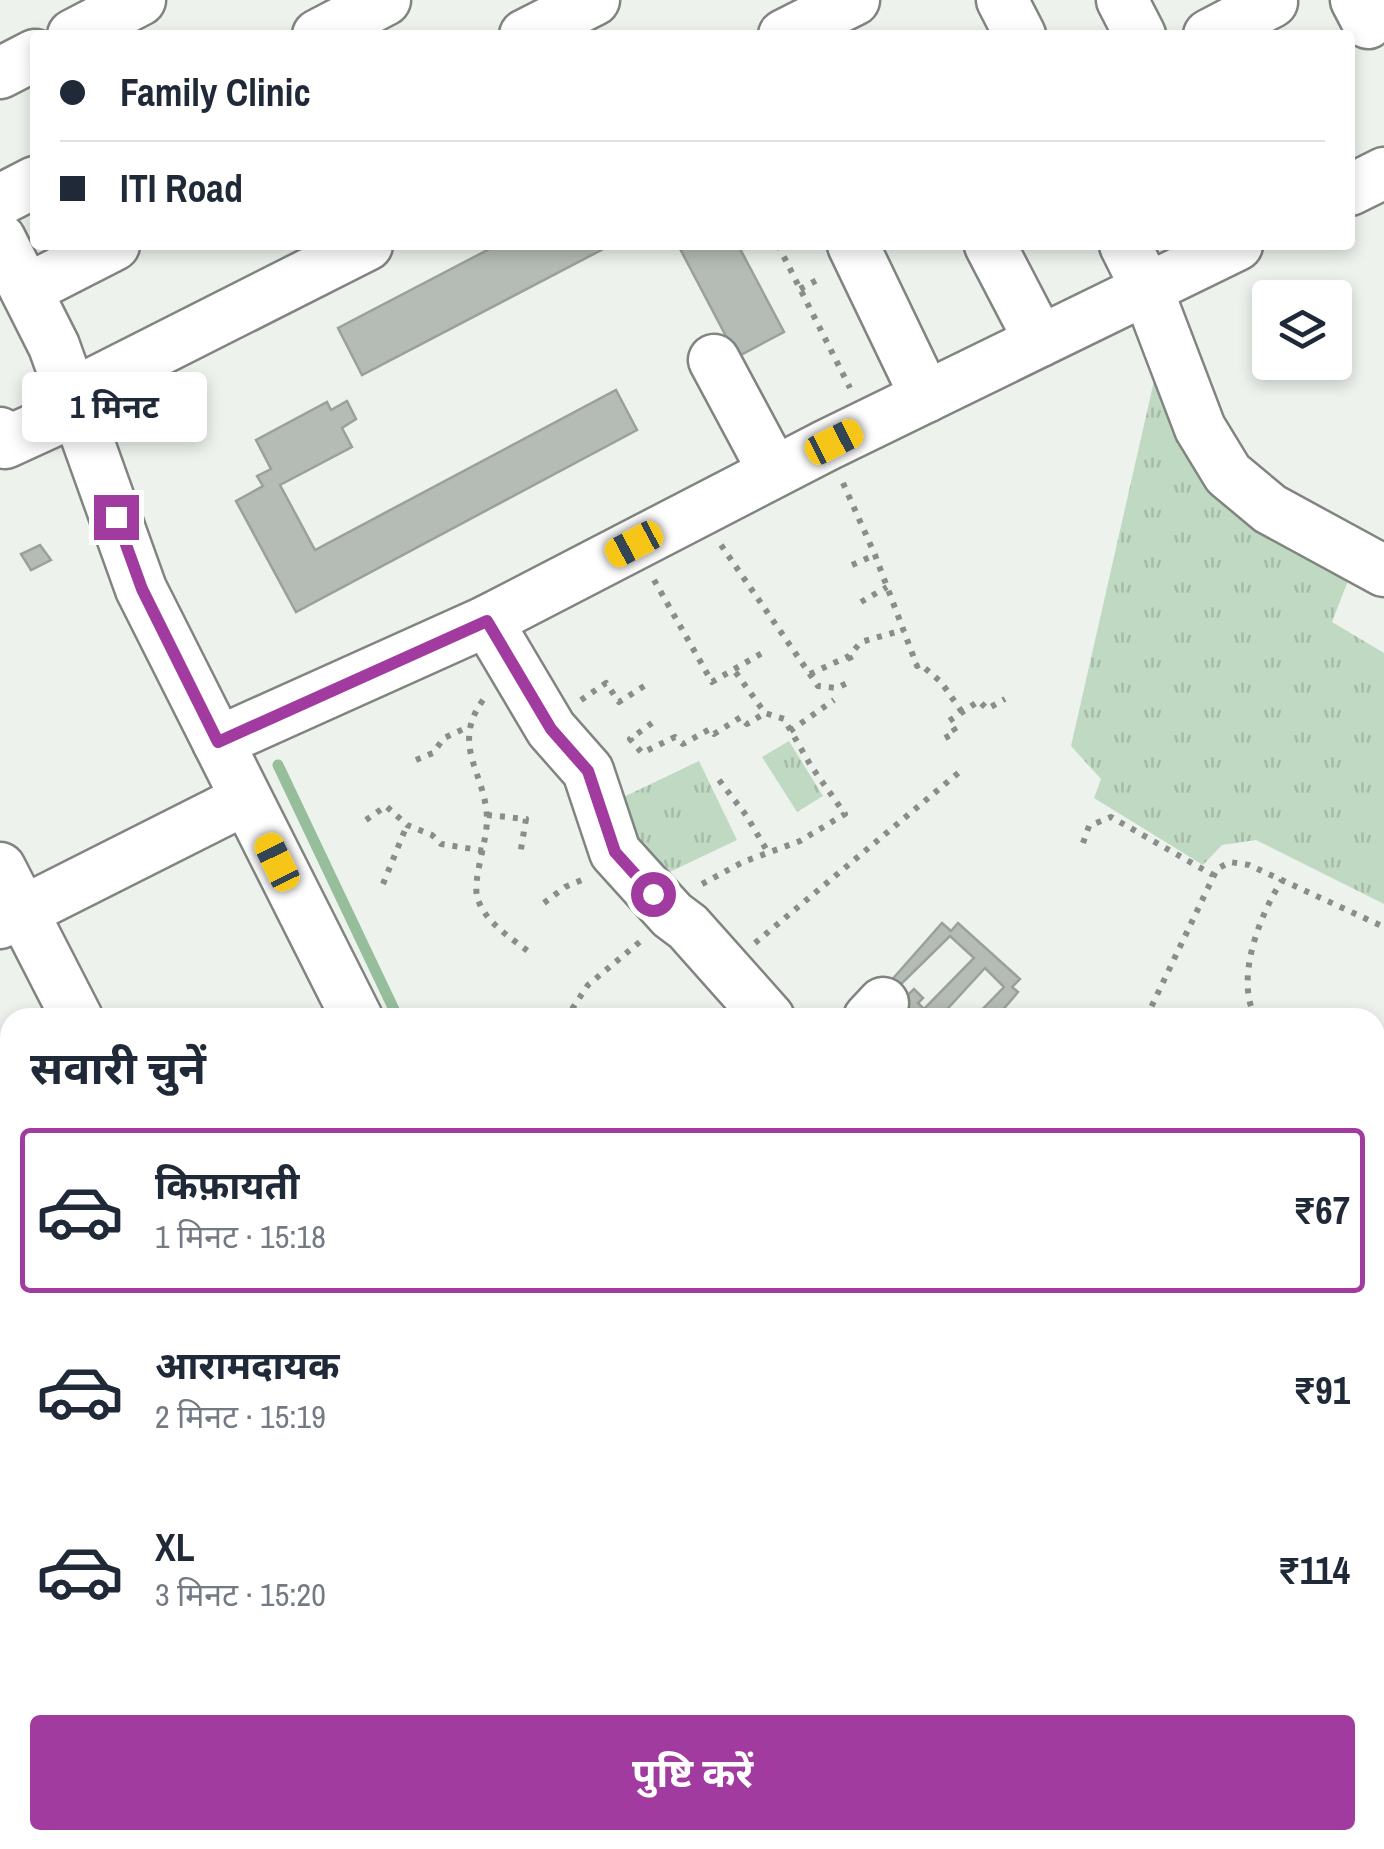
<!DOCTYPE html>
<html lang="hi">
<head>
<meta charset="utf-8">
<style>
  :root { --surface:#fff; --page:#f2f2f3; --text:#1f2937; --muted:#747a83; --line:#e0e1e3; --accent:#a13ba0 }
  body { margin:0; font-family:"Archivo Narrow","Noto Sans Devanagari",sans-serif; background:var(--page); color:var(--text); height:100vh; display:flex; flex-direction:column; font-size:38px; white-space:nowrap }
  * { box-sizing:border-box; margin:0 }
  p { font-size:32px; color:var(--muted) }
  .icon { flex:none; width:55px; height:55px; fill:none; stroke:currentColor; stroke-width:2; stroke-linecap:round; stroke-linejoin:round }
  .map { position:relative; flex:1; overflow:hidden }
  .drawer { position:absolute; left:0px; top:1008px; width:1385px; height:842px; display:flex; flex-direction:column; background:var(--surface); border-radius:30px 30px 0 0; box-shadow:0 5px 15px #0003 }
  .drawer>* { flex:none }
  .banner { position:absolute; left:30px; top:30px; width:1325px; height:220px; border-radius:10px; box-shadow:0 5px 15px #0003; display:grid; align-content:center; height:220px; padding:0 30px; background:var(--surface) }
  .tools { position:absolute; left:1252px; top:280px; display:grid; gap:20px }
  .tools a { display:grid; place-items:center; width:100px; height:100px; border-radius:10px; background:var(--surface); box-shadow:0 5px 15px #0003; font-size:50px }
  .end { position:absolute; width:45px; height:45px; margin:-22px; border:12px solid #a13ba0; background:#fff; box-shadow:0 0 0 5px #fff }
  .from { border-radius:50% }
  .bubble { position:absolute; height:70px; border-radius:10px; background:var(--surface); box-shadow:0 5px 15px #0003; font-size:32px; font-weight:700; line-height:70px; text-align:center }
  .car { position:absolute; width:30px; height:60px; margin:-30px -15px; border-radius:12px; box-shadow:0 0 8px 2px #0007; background:linear-gradient(#f5c518 24%,#345 0 40%,#f5c518 0 76%,#345 0 86%,#f5c518 0) }
  .banner b { display:flex; align-items:center; gap:35px; height:95px; font-size:38px }
  .banner b+b { border-top:2px solid var(--line) }
  .banner i { width:25px; height:25px; background:var(--text) }
  ul { padding:0; list-style:none }
  li { display:flex; align-items:center; gap:30px; height:165px; margin:0 20px 15px; padding:0 10px; border:5px solid transparent; border-radius:10px }
  li div { flex:1 }
  li b { display:block; font-size:38px }
  li em { font-style:normal; font-weight:700 }
  li.on { border-color:var(--accent) }
  li>.icon { width:90px; height:90px; stroke-width:1.5 }
  h2 { padding:0 30px; font-size:45px; line-height:120px }
  .cta { display:flex; gap:20px; margin-top:auto; padding:20px 30px }
  .cta a { flex:1; height:115px; border-radius:10px; background:var(--accent); color:#fff; font-size:40px; font-weight:700; line-height:115px; text-align:center }
  .map>svg:first-child { display:block }
</style>
</head>
<body>
<div class="map">
<svg width="1384" height="1849" viewBox="0 0 1384 1849">
  <defs>
    <pattern id="park-tufts" width="24" height="20" patternUnits="userSpaceOnUse" patternTransform="scale(2.5)"><rect width="24" height="20" fill="#bfd9c2"/><path d="M3 7l-1-3M5 7V3M7 7l1-3M15 17l-1-3M17 17v-4M19 17l1-3" fill="none" stroke="#a5bba7"/></pattern>
  </defs>
  <rect width="100%" height="100%" fill="#edf2ed"/>
  <g fill="url(#park-tufts)">
    <polygon points="1159,359 1218,491 1353,568 1332,622 1384,653 1384,904 1256,840 1222,845 1203,865 1094,798 1101,779 1071,746"/>
    <polygon points="789,741 823,796 797,812 762,757"/>
    <polygon points="699,761 737,840 659,877 613,802"/>
    <polygon points="354,1840 721,1840 726,1849 349,1849"/>
  </g>
  <g fill="none" stroke-linecap="round" stroke-linejoin="round">
    <g stroke="#96be9b" stroke-width="11">
      <polyline points="278,765 398,1018"/>
      <polyline points="828,1840 832,1849"/>
    </g>
  </g>
  <g fill="#b5bbb5" stroke="#9ba09c" stroke-width="2.5" fill-rule="evenodd">
    <polygon points="497,245 611,245 362,375 338,328"/>
    <polygon points="678,245 738,245 784,332 737,357"/>
    <polygon points="616,390 637,430 296,612 236,501 263,486 257,476 271,469 256,440 327,402 331,410 347,401 356,419 342,428 352,447 280,485 315,550"/>
    <polygon points="40,545 51,560 31,570 21,554"/>
    <path d="M942,923L951,931L958,923L1020,979L1012,987L1018,992L996,1018H974L1004,987L985,968L939,1018H912L895,1003L889,983ZM950,936L974,958L924,1009L918,1003L923,998L914,989L908,995L899,986Z"/>
  </g>
  <g fill="none" stroke-linecap="round" stroke-linejoin="round">
    <defs>
      <g id="minor">
        <polyline points="1002,0 1020,35"/>
        <polyline points="1122,0 1140,35"/>
        <polyline points="1356,0 1368,23"/>
        <polyline points="73,35 140,0"/>
        <polyline points="318,35 385,0"/>
        <polyline points="525,35 594,0"/>
        <polyline points="784,35 854,0"/>
        <polyline points="1209,35 1272,2"/>
        <polyline points="0,73 35,55"/>
        <polyline points="1350,190 1384,173"/>
        <polyline points="0,200 35,182"/>
        <polyline points="0,239 54,346 141,589 357,1018"/>
        <polyline points="853,245 926,397"/>
        <polyline points="990,245 1040,341"/>
        <polyline points="1125,245 1147,289 1200,428 1228,474 1270,509 1384,571"/>
        <polyline points="26,290 114,245"/>
        <polyline points="714,360 774,472"/>
        <polyline points="72,394 367,245"/>
        <polyline points="0,433 5,443 77,410"/>
        <polyline points="487,621 551,729 588,771 615,852 672,915 688,927 769,1018"/>
        <polyline points="218,742 487,621 827,445 1237,245"/>
        <polyline points="0,868 77,1018"/>
        <polyline points="0,923 246,799"/>
        <polyline points="869,1018 883,1003"/>
        <polyline points="1375,1133 1384,1137"/>
        <polyline points="0,1198 10,1193"/>
        <polyline points="1375,1261 1384,1265"/>
        <polyline points="0,1282 10,1300"/>
        <polyline points="0,1491 10,1486"/>
        <polyline points="1375,1537 1384,1539"/>
        <polyline points="0,1692 10,1710"/>
        <polyline points="1375,1725 1384,1727"/>
        <polyline points="0,1788 10,1782"/>
        <polyline points="78,1840 83,1849"/>
        <polyline points="295,1840 300,1849"/>
        <polyline points="776,1840 782,1849"/>
      </g>
    </defs>
    <use href="#minor" stroke="#808580" stroke-width="55"/>
    <g stroke="#8a8d8a" stroke-width="6" stroke-dasharray="5 8" stroke-linecap="butt">
      <polyline points="778,245 850,388"/>
      <polyline points="800,289 821,278"/>
      <polyline points="843,483 875,555 917,666 920,664 941,682 962,712"/>
      <polyline points="721,545 818,686 837,688 849,682"/>
      <polyline points="852,565 875,555"/>
      <polyline points="654,580 712,682 764,652"/>
      <polyline points="861,602 887,587"/>
      <polyline points="849,656 854,666"/>
      <polyline points="810,674 849,656 861,642 903,630"/>
      <path d="M483,700C450,746 486,773 487,819C487,842 473,878 477,896C483,921 510,937 529,952"/>
      <polyline points="581,700 606,683 619,702 649,683"/>
      <polyline points="652,723 630,739 642,753 675,737 683,744 710,729 714,734 741,717 747,724 765,713"/>
      <polyline points="790,731 834,700"/>
      <polyline points="945,738 956,732 949,721 979,701 987,709 1005,699"/>
      <polyline points="416,760 433,753 444,738 470,726"/>
      <polyline points="719,780 746,815 769,854"/>
      <polyline points="487,815 526,819 520,855"/>
      <polyline points="366,820 386,806 407,825 432,835 441,844 485,851"/>
      <polyline points="1083,843 1089,826 1111,817 1213,875"/>
      <polyline points="383,884 407,825"/>
      <polyline points="702,884 743,862 800,841 845,814 811,766 784,719 765,713 734,670"/>
      <polyline points="544,903 565,887 584,879"/>
      <polyline points="755,943 963,769"/>
      <polyline points="572,1009 588,985 642,940"/>
      <polyline points="1146,1018 1217,869 1230,862 1249,865 1384,927"/>
      <path d="M1256,1018C1234,979 1260,915 1282,880"/>
    </g>
    <use href="#minor" stroke="#fff" stroke-width="50"/>
  </g>
  <g fill="none" stroke-linecap="round" stroke-linejoin="round">
    <polyline stroke="#a13ba0" stroke-width="12" points="116,517 142,589 218,742 487,621 551,729 588,771 615,852 653,894"/>
  </g>
</svg>
<div class="tools">
<a><svg class="icon" aria-label="layers" viewBox="0 0 24 24"><path d="M12 4l9 5-9 5-9-5zM3 14l9 5 9-5"/></svg></a>
</div>
<i class="end from" style="left:653px;top:894px"></i>
<i class="end" style="left:116px;top:517px"></i>
<div class="bubble" style="left:22px;top:372px;width:185px">1 मिनट</div>
<i class="car" style="left:834px;top:442px;rotate:63deg"></i>
<i class="car" style="left:634px;top:544px;rotate:242deg"></i>
<i class="car" style="left:277px;top:862px;rotate:334deg"></i>
<div class="banner">
<b><i class="from"></i>Family Clinic</b>
<b><i></i>ITI Road</b>
</div>
<section class="drawer">
<h2>सवारी चुनें</h2>
<ul>
<li class="on"><svg class="icon" aria-label="car" viewBox="0 0 24 24"><path d="M5 17H2v-5l4-1 3-4h7l3 4 3 1v5h-3M9 17h6M6 11h13"/><circle cx="7" cy="17" r="2"/><circle cx="17" cy="17" r="2"/></svg><div><b>किफ़ायती</b><p>1 मिनट · 15:18</p></div><em>₹67</em></li>
<li><svg class="icon" aria-label="car" viewBox="0 0 24 24"><path d="M5 17H2v-5l4-1 3-4h7l3 4 3 1v5h-3M9 17h6M6 11h13"/><circle cx="7" cy="17" r="2"/><circle cx="17" cy="17" r="2"/></svg><div><b>आरामदायक</b><p>2 मिनट · 15:19</p></div><em>₹91</em></li>
<li><svg class="icon" aria-label="car" viewBox="0 0 24 24"><path d="M5 17H2v-5l4-1 3-4h7l3 4 3 1v5h-3M9 17h6M6 11h13"/><circle cx="7" cy="17" r="2"/><circle cx="17" cy="17" r="2"/></svg><div><b>XL</b><p>3 मिनट · 15:20</p></div><em>₹114</em></li>
</ul>
<div class="cta"><a>पुष्टि करें</a></div>
</section>
</div>
</body>
</html>
